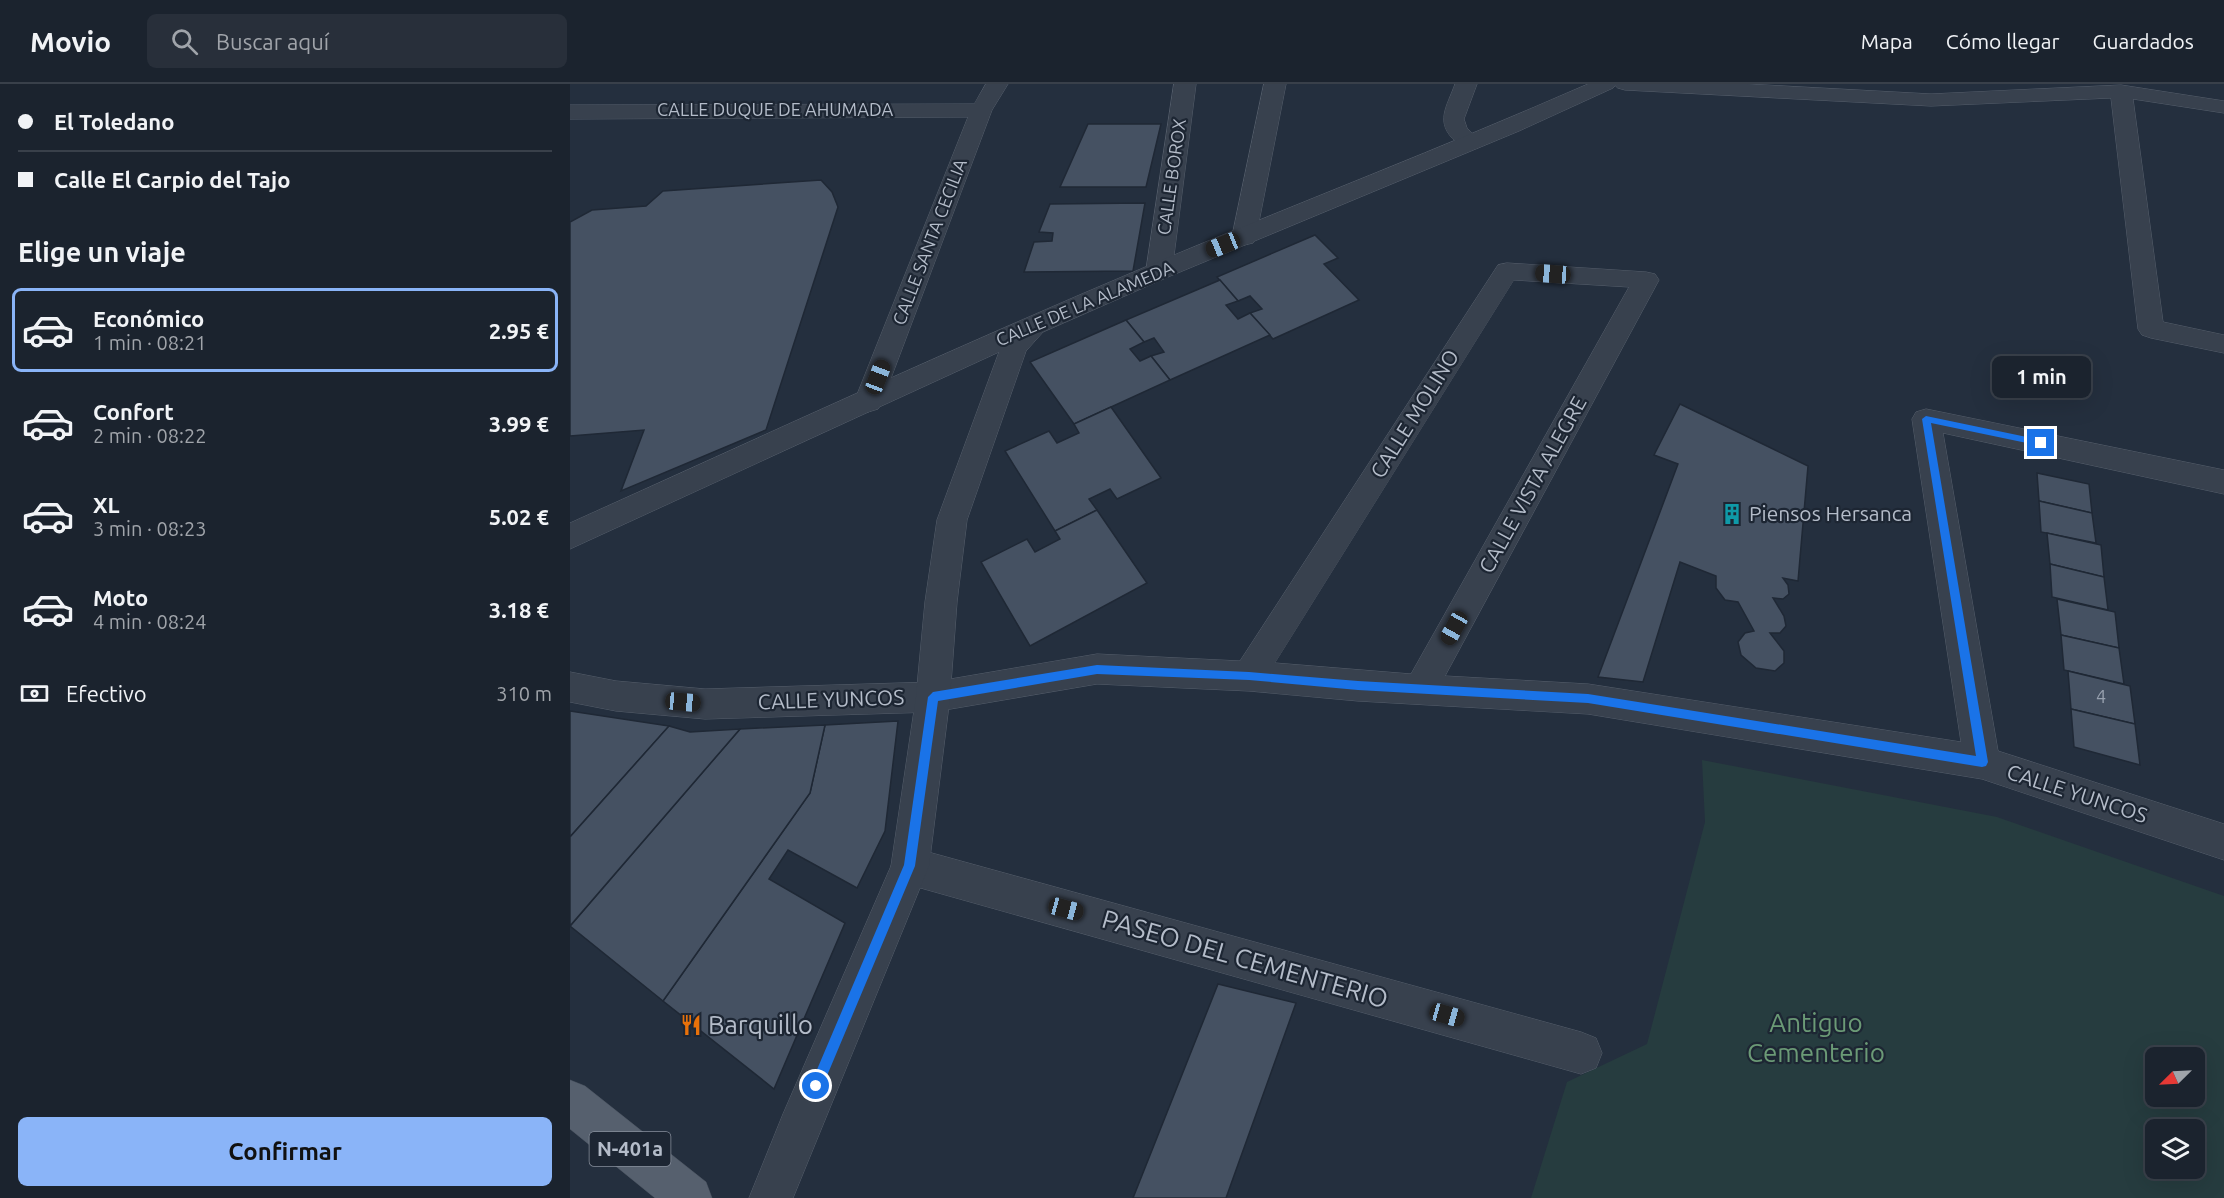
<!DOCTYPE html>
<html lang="es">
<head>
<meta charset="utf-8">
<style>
  :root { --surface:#1b232e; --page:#282f3a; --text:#f1f3f6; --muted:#a0a4aa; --line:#39404a; --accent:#8ab4f8 }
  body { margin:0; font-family:Ubuntu,sans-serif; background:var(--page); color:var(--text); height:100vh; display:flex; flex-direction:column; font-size:22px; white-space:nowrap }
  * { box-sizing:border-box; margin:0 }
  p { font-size:20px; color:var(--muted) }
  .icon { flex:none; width:33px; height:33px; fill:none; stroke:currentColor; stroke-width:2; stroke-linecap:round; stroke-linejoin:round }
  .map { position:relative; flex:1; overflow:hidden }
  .sheet { display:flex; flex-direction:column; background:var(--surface); width:570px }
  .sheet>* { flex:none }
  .top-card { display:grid; align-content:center; height:132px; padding:0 18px; background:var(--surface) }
  .needle { width:39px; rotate:246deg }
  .tools { position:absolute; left:1575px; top:963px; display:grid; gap:12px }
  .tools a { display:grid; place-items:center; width:60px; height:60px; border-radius:9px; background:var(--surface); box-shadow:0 6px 24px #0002,0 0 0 2px var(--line); font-size:30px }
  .end { position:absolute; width:27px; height:27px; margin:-14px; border:8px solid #1a73e8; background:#fff; box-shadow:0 0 0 3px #fff }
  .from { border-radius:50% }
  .bubble { position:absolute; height:42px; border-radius:9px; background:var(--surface); box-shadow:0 6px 24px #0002,0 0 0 2px var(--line); font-size:20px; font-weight:700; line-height:42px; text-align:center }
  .car { position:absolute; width:18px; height:36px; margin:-18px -9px; border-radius:8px; box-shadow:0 0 4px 2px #0007; background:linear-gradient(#222 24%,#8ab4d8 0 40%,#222 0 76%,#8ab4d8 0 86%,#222 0) }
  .top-card b { display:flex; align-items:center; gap:21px; height:57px; font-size:22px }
  .top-card b+b { border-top:2px solid var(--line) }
  .top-card i { width:15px; height:15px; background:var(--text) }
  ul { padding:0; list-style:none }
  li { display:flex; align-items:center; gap:18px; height:84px; margin:0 12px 9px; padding:0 6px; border:3px solid transparent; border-radius:9px }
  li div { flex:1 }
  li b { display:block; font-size:22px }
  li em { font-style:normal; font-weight:700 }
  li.selected { border-color:var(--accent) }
  li>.icon { width:54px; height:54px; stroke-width:1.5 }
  h2 { padding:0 18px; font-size:27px; line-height:72px }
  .pay { display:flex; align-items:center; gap:15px; height:66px; padding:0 18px; font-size:22px }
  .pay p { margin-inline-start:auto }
  .action { display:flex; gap:12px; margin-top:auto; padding:12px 18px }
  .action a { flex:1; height:69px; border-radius:9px; background:var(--accent); color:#111; font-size:24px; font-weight:700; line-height:69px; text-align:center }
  header { display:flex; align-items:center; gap:36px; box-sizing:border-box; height:84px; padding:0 30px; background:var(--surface); border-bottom:2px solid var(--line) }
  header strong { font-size:28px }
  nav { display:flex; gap:33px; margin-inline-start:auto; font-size:21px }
  .search { width:420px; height:54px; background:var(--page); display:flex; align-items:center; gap:15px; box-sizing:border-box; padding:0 21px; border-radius:9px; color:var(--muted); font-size:22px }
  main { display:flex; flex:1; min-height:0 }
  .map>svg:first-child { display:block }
</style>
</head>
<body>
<header>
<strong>Movio</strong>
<div class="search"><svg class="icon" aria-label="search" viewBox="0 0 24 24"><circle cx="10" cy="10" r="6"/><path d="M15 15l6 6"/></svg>Buscar aquí</div>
<nav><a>Mapa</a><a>Cómo llegar</a><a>Guardados</a></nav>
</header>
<main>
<section class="sheet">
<div class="top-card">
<b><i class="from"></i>El Toledano</b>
<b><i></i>Calle El Carpio del Tajo</b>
</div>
<h2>Elige un viaje</h2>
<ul>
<li class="selected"><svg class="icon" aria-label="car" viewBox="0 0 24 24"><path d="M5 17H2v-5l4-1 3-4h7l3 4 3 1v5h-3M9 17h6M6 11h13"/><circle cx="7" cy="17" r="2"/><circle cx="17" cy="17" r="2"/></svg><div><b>Económico</b><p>1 min · 08:21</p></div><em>2.95 €</em></li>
<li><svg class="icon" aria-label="car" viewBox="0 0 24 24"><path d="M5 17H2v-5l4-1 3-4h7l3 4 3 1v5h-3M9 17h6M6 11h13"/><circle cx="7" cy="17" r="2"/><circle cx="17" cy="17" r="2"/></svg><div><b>Confort</b><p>2 min · 08:22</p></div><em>3.99 €</em></li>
<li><svg class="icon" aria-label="car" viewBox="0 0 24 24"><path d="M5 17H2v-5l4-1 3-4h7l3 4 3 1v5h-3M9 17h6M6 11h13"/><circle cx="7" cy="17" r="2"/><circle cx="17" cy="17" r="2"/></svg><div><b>XL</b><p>3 min · 08:23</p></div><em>5.02 €</em></li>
<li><svg class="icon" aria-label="car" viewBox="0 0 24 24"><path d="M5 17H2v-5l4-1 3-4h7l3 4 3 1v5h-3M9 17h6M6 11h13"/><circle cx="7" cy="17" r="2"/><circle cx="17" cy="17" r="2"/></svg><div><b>Moto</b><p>4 min · 08:24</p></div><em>3.18 €</em></li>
</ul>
<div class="pay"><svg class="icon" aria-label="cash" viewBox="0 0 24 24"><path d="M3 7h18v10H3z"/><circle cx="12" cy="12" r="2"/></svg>Efectivo<p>310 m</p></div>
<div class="action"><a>Confirmar</a></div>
</section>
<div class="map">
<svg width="1654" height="1114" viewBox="0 0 1654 1114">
  <rect width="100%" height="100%" fill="#242f3e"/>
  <path fill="#263c3f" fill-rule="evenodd" d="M1132,676L1427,733L1654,812V1114H961L997,998L1077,960L1135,738ZM1586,974H1624V1012H1586ZM1586,1046H1624V1084H1586Z"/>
  <g fill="#455162" stroke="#1f2835" stroke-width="1.5">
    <polygon points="518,40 591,40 576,103 490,103"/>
    <polygon points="251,96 262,108 268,123 196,346 51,407 74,346 0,352 0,138 22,126 76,122 93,107"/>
    <polygon points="575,119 563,187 454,188 464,158 482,157 483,149 469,148 480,120"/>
    <polygon points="745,151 768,174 754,180 789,216 703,255 680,229 692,225 680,212 668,217 647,193"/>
    <polygon points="650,196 668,217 656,221 668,235 680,229 700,251 600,296 581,272 594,268 584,254 574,258 556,236"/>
    <polygon points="556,236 574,258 560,265 570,277 581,272 600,296 504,340 460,278"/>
    <polygon points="1110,320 1238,382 1228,497 1213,494 1218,501 1219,510 1213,515 1203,514 1214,532 1216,542 1210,549 1200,549 1214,567 1214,579 1205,587 1186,584 1171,571 1168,558 1175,549 1184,547 1168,518 1155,516 1146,504 1146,492 1110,478 1073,598 1028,593 1108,380 1084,371"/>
    <polygon points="541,323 591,394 547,415 540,405 519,415 527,426 485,447 435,367 479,347 487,359 509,349 504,340"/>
    <polygon points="1467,389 1519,400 1522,429 1469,417"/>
    <polygon points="1469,417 1522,429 1526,459 1471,448"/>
    <polygon points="527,426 577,499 460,562 411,478 457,455 465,468 490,455 485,447"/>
    <polygon points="1477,449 1531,461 1534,493 1480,480"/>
    <polygon points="1480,480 1534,493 1538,526 1482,513"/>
    <polygon points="1487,515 1545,528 1549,564 1491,551"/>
    <polygon points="1491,551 1549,564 1554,600 1494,586"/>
    <polygon points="1498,587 1560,602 1565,640 1501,625"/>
    <polygon points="1501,625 1565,640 1570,681 1504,663"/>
    <polygon points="0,627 99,642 0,753"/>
    <polygon points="328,637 315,747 287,804 218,766 199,795 275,839 204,1005 93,917 240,709 255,641"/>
    <polygon points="255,641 240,709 93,917 0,842 170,645"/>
    <polygon points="99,642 120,648 170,645 0,842 0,753"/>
    <polygon points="648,900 726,919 656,1114 563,1114"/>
  </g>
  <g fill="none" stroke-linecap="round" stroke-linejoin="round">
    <defs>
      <g id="minor">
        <polygon points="416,0 438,0 422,26 312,318 308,325 298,328 288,325 284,318 398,33 0,35 0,21 404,20"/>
        <polygon points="604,0 626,0 602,187 598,193 589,195 580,193 576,187"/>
        <polygon points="694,0 716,0 686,153 683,159 674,161 665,159 662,153"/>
        <path d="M885,0H907L894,35L897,44L911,59L908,64C898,66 893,65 886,58C864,38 877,23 885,0Z"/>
        <polygon points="1044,0 1177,0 1361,10 1551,1 1654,17 1654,29 1563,15 1593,238 1654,251 1654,269 1581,254 1572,251 1568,245 1541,14 1361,22 1055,6 1048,4"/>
        <path d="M937,179L1076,188L1085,190L1089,196L875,592L1018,600L1391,658L1342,335L1346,328L1356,325L1654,386V410L1373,349L1428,667L1654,740V776L1412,695L1018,630L788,617L679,607L527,600L363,628L135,635L46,627L0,618V588L46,597L135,605L363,598L527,570L670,577L928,181ZM944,196L1059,203L841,590L705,579Z"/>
        <polygon points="340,763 1011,948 1026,954 1032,969 1026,984 1011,990 340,801 327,795 321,782 327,769"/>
      </g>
      <path id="tertiary" d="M1018,0H1047L1043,4L949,47L598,193L473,248L456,267L397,436L387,518L380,613L359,782L223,1114H179L213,1030L321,782L346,613L355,518L367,436L429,268L0,465V439C193,352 385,263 580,181C726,120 874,63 1018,0Z"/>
      <polygon id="primary" points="0,996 15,1002 136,1098 142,1114 85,1114 0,1045"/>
    </defs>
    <use href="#minor" stroke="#565f6c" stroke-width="1"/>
    <use href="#tertiary" stroke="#565f6c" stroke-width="1"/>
    <use href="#primary" stroke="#414a57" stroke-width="1"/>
    <use href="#minor" fill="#38414e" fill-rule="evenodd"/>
    <use href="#tertiary" fill="#38414e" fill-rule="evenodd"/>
    <use href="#primary" fill="#56606e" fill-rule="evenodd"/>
  </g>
  <polygon fill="#1a73e8" points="1356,332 1471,356 1475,359 1471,362 1361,339 1418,678 1416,682 1412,683 1018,619 788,606 679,596 527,590 368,617 345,782 251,1006 246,1008 242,1006 240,1002 334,781 358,613 363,608 527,581 679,588 788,597 1018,610 1406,672 1352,335"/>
  <defs>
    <symbol id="building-bare" viewBox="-9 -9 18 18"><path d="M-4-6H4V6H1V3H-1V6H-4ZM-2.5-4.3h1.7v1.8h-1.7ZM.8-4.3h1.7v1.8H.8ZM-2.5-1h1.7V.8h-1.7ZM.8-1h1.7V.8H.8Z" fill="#0f9aa8" stroke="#1d2633" stroke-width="2.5" paint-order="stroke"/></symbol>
    <symbol id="restaurant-bare" viewBox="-9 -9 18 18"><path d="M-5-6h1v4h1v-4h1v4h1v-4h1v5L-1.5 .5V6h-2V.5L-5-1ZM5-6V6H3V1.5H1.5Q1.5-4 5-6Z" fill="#e8710a" stroke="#1d2633" stroke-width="2.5" paint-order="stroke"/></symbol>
  </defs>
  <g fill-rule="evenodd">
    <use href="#building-bare" x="1147" y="415" width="30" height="30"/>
    <use href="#restaurant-bare" x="106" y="926" width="30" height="30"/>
  </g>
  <g text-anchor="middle" stroke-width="4.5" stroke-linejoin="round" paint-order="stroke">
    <g font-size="18" fill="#b4bcc9" stroke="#1d2633">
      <text x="205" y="32">CALLE DUQUE DE AHUMADA</text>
      <text transform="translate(602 93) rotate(-82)" y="6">CALLE BOROX</text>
      <text transform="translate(360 158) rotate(-69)" y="6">CALLE SANTA CECILIA</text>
      <text transform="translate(515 220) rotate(-23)" y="6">CALLE DE LA ALAMEDA</text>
    </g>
    <g font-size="18" fill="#98a1af">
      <text x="1531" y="619">4</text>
    </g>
    <rect fill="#1d2633" stroke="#878f9c" stroke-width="1.5" x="19.5" y="1048" width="81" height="34" rx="4.5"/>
    <g font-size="20" font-weight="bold" fill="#b4bcc9">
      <text x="60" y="1072">N-401a</text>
    </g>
    <g font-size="21" fill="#b4bcc9" stroke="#1d2633">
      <text transform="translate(845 330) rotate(-58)" y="7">CALLE MOLINO</text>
      <text transform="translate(963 401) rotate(-61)" y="7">CALLE VISTA ALEGRE</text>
      <text transform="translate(261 616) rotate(-2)" y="7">CALLE YUNCOS</text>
      <text transform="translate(1507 710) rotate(18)" y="7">CALLE YUNCOS</text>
    </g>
    <g font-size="21" fill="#b4bcc9" stroke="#1d2633" text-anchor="start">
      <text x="1179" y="437">Piensos Hersanca</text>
    </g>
    <g font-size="26" fill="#b4bcc9" stroke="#1d2633">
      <text transform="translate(675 875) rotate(16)" y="9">PASEO DEL CEMENTERIO</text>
    </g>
    <g font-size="26" fill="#6b9a76" stroke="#1d2633">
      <text x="1246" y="948">Antiguo<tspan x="1246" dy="30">Cementerio</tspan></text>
    </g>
    <g font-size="26" fill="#b4bcc9" stroke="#1d2633" text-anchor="start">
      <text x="138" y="950">Barquillo</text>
    </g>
  </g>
</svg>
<div class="tools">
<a><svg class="needle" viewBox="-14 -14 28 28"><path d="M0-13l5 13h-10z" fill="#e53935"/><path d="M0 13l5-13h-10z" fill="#a0a4aa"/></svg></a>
<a><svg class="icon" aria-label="layers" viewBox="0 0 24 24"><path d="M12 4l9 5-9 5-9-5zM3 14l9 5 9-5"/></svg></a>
</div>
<i class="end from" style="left:246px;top:1002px"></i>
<i class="end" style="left:1471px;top:359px"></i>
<div class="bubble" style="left:1422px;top:272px;width:99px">1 min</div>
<i class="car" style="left:653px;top:161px;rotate:248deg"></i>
<i class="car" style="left:983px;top:190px;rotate:274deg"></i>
<i class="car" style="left:308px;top:293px;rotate:21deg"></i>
<i class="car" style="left:884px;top:544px;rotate:209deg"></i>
<i class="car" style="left:113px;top:618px;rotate:95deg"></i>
<i class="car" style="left:496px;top:825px;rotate:105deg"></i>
<i class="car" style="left:877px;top:931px;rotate:106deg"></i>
</div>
</main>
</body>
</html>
